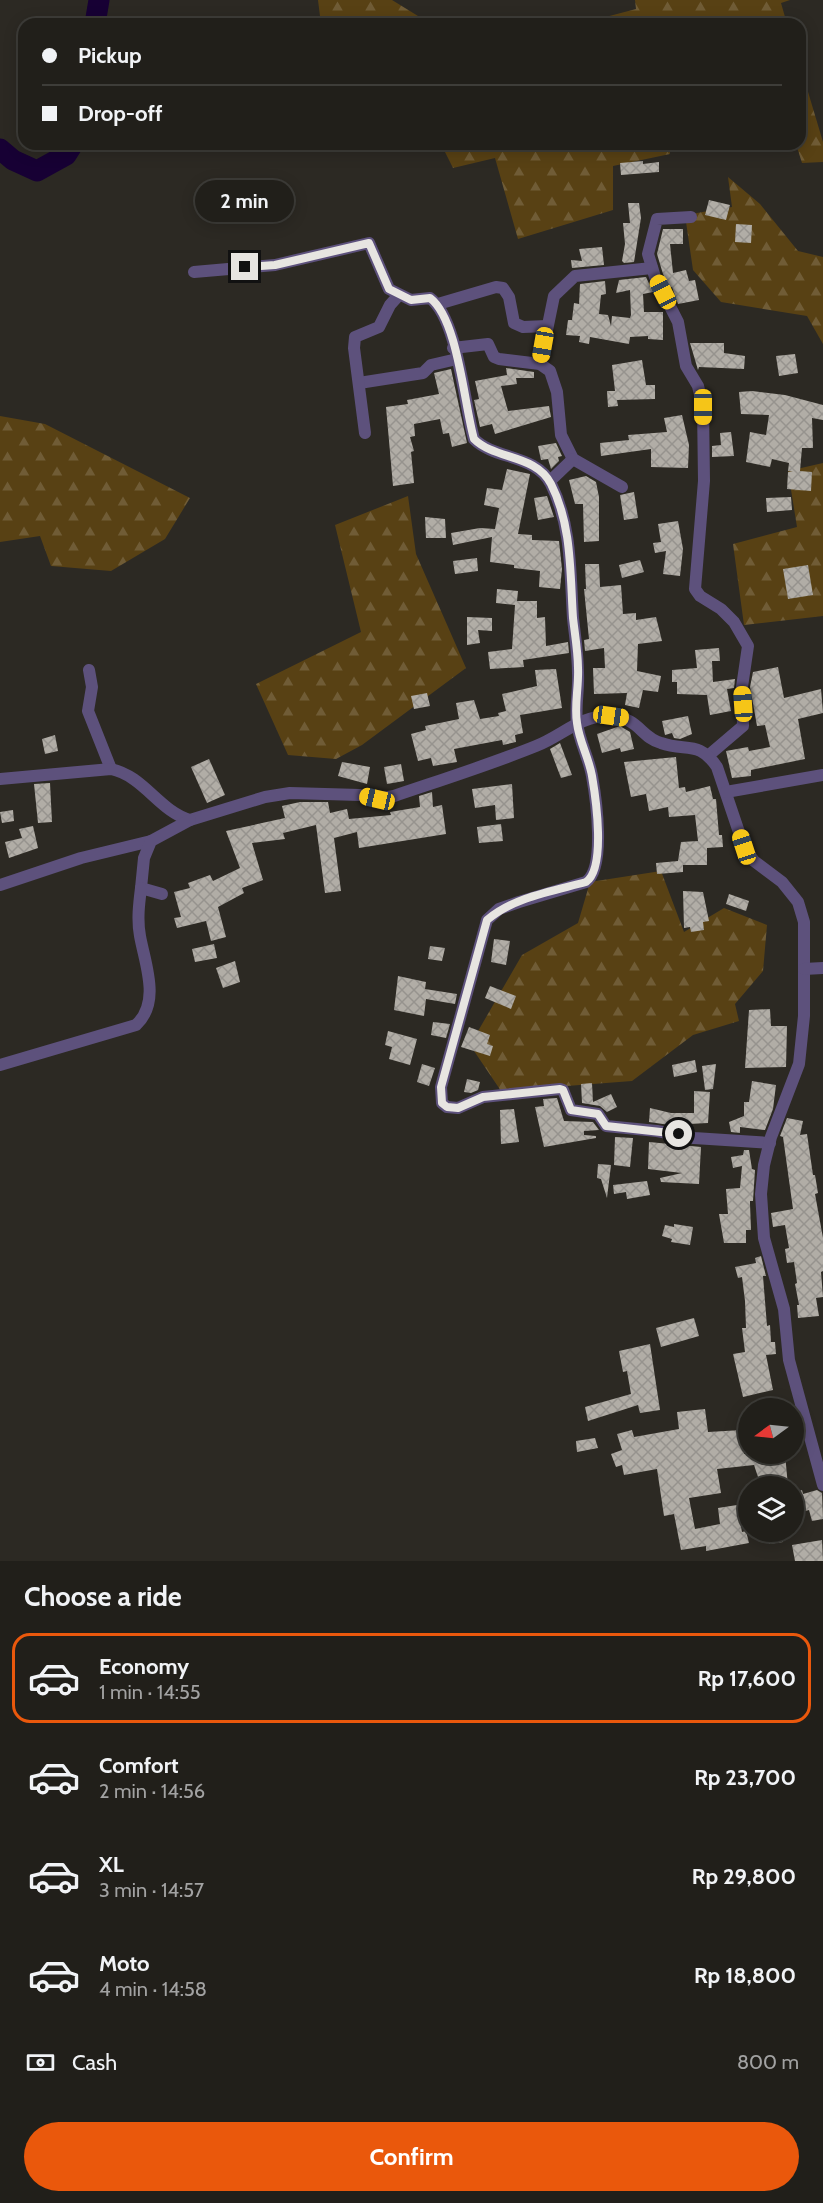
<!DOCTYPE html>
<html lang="en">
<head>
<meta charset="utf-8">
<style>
  :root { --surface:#211f1a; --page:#2d2c27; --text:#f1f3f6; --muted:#a2a2a2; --line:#3e3d39; --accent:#ea580c }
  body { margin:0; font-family:Cabin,sans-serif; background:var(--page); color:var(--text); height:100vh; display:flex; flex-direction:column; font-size:22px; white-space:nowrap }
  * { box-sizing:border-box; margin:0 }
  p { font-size:20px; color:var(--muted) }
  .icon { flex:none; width:33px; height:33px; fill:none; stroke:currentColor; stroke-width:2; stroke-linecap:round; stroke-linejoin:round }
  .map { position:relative; height:1561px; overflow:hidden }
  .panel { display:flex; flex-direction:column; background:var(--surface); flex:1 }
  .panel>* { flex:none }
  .banner { position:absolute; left:18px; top:18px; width:788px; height:132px; border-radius:18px; box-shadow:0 3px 15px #0003,0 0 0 2px var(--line); display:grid; align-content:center; height:132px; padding:0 24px; background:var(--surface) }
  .needle { width:39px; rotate:255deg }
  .controls { position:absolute; left:738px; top:1398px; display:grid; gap:12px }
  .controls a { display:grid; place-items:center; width:66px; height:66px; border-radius:50%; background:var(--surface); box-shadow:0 3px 15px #0003,0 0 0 2px var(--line); font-size:30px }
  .end { position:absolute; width:27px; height:27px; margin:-14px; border:8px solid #e7e5e1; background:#111; box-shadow:0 0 0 3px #111 }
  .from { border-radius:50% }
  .bubble { position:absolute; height:42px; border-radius:21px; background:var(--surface); box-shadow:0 3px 15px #0003,0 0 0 2px var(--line); font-size:20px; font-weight:700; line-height:42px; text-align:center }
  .car { position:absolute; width:18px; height:36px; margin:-18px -9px; border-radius:8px; box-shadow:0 0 4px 2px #0007; background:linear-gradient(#f5c518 24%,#345 0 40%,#f5c518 0 76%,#345 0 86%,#f5c518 0) }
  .banner b { display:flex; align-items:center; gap:21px; height:57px; font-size:22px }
  .banner b+b { border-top:2px solid var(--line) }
  .banner i { width:15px; height:15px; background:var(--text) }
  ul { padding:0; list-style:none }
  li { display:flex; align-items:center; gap:18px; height:90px; margin:0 12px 9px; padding:0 12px; border:3px solid transparent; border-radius:18px }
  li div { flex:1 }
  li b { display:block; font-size:22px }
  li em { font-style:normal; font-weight:700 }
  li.selected { border-color:var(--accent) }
  li>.icon { width:54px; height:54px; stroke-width:1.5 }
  h2 { padding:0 24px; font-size:27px; line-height:72px }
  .pay { display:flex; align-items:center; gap:15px; height:66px; padding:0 24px; font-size:22px }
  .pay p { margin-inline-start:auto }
  .cta { display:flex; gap:12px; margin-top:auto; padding:12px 24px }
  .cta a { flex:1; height:69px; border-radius:36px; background:var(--accent); color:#fff; font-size:24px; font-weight:700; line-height:69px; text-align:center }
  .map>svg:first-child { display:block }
</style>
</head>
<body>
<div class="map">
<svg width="823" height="1561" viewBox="0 0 823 1561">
  <defs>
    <pattern id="forest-firs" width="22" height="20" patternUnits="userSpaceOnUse" patternTransform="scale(1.5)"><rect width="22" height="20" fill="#584114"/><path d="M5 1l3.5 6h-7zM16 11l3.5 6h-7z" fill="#705c36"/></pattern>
    <pattern id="building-cross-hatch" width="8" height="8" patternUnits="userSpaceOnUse" patternTransform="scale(1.5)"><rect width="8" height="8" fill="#b1ada6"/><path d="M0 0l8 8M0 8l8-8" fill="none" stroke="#96938e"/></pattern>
  </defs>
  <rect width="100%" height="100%" fill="#2c2923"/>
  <g fill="url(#forest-firs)">
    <polygon points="318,0 392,0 431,24 321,24"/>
    <polygon points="635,0 790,0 781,3 787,24 579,24 636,9"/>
    <polygon points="800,65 823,142 823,162 802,163 796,144 800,144"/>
    <polygon points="441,144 670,144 670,154 613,166 613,210 518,239 495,158 453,168"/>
    <polygon points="728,177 760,204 798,251 823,257 823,344 807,316 721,302 693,270 685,215 732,207"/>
    <polygon points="0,416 45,424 190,498 165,539 111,571 51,566 40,536 0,542"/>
    <polygon points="823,463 823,616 744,625 733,544 797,527 788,471"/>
    <polygon points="408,496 416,554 466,668 362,745 336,759 288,755 256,684 361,632 335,525"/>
    <polygon points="661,871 684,932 724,908 767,925 763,971 735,1004 739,1021 693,1035 632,1081 501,1091 470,1045 522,955 578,923 590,882"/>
  </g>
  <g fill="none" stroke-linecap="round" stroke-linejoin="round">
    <g stroke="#170034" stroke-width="21">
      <polyline points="95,24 99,0"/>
      <polyline points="0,149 13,160 37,171 66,155 73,144"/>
    </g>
  </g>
  <g fill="url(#building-cross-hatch)">
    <polygon points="643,161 643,164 659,162 659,172 621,175 620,163"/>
    <polygon points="709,200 730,205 726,220 705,215"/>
    <polygon points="628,203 639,203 641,218 634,262 624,263 622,261 625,244 623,223 630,223"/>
    <polygon points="736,224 752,225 751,243 735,242"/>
    <polygon points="663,229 683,229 683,244 670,244 673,273 686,270 689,281 695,280 699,300 678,304 672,287 670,288 663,274 657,254"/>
    <polygon points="602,247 604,265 572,268 571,260 582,261 579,249"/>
    <polygon points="646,277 653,292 643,294 644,312 663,312 663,340 648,339 648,336 630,337 629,344 590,337 589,344 579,342 580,336 566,335 568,320 572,320 574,303 579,304 580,284 605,281 606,294 601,295 599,314 608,315 611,326 612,316 630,318 631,315 630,290 616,293 619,280"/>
    <polygon points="690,343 724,343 724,353 745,356 744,369 699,367 698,370"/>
    <polygon points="795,354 798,373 779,376 776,356"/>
    <polygon points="642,360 646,385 655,385 655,399 617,400 618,406 608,407 607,391 615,391 612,365"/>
    <polygon points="506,368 534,372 534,378 516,378 517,384 501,386 508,411 549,406 551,417 495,434 492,424 480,427 474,400 479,399 475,381 507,375"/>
    <polygon points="451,369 467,443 452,447 449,433 443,434 440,419 414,424 415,436 410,437 414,451 411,452 414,483 393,486 386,407 408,404 407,400 439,394 434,373"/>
    <polygon points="752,391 785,395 823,405 823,420 812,418 813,448 802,448 800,471 812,472 811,491 787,489 788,472 793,472 788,471 789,463 772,459 770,467 746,462 750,432 766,435 769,415 741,414 739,392"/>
    <polygon points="682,415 689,445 688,468 651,467 651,449 601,456 600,443 629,440 628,435 667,432 664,418"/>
    <polygon points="731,432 734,456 712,457 712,446 721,445 720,433"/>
    <polygon points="556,443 562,456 558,457 559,461 551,469 548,459 541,460 538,446"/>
    <polygon points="507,469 530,474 518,534 532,535 532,540 559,541 562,569 560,589 539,587 540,571 514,568 514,565 490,562 492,537 453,545 451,533 480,528 495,529 499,508 484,505 487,488 502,490"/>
    <polygon points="586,476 596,482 599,497 599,541 584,542 583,504 575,504 569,480"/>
    <polygon points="634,492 638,518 624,520 620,495"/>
    <polygon points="547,496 554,517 538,520 534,498"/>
    <polygon points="791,497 792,510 767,512 766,498"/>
    <polygon points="425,517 445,519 446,538 426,538"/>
    <polygon points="678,521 683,549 680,576 663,574 666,551 655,553 653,543 661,542 658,524"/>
    <polygon points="477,558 478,571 455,574 453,561"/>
    <polygon points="640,560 644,572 622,578 619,565"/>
    <polygon points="585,564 599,564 600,587 621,585 623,614 636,613 636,620 656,617 662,641 638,644 637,671 661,676 658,692 643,690 639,708 625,705 627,693 594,694 593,668 605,668 604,648 585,651 584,640 589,639 584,589 586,589"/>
    <polygon points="808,565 813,595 788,599 783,569"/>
    <polygon points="497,589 518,591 517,601 537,601 537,618 545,617 546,646 568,642 569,653 523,660 524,667 490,669 488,652 512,649 515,605 496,603"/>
    <polygon points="467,617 492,618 492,631 478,630 480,643 467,645"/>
    <polygon points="719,648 720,661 712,661 713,682 735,679 734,688 727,689 731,711 710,715 707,695 677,694 677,682 672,682 672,670 697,668 695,650"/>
    <polygon points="778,667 784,698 821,689 823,713 798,719 805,759 751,770 751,776 732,778 726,751 748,747 749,751 770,747 765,725 757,726 750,687 753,672"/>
    <polygon points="556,669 562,708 520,715 523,733 515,735 516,742 503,745 502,740 454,749 457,762 433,766 431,758 418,761 411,734 426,730 425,726 459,719 456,703 474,700 480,719 499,716 498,713 506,711 502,694 537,686 535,670"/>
    <polygon points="427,693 430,706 414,709 411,696"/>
    <polygon points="688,716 692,734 680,739 674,738 672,733 665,735 662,721"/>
    <polygon points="620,726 630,732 634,749 621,752 620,748 602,753 597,734"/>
    <polygon points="55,735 58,751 45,754 42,739"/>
    <polygon points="560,743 572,775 561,778 550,749"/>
    <polygon points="676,757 679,788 685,787 686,792 710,786 713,799 716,799 719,835 722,835 723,847 707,848 707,865 683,865 683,872 657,874 656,863 678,861 681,842 698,841 695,815 669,817 668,807 649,811 646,794 631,797 624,762"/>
    <polygon points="209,759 225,795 207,803 191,767"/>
    <polygon points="342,762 370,767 367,784 338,776"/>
    <polygon points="401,764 404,781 387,784 384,767"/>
    <polygon points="50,783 52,822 38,823 34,784"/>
    <polygon points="512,784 514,818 496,820 495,805 475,808 472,789"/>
    <polygon points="432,792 433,807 442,805 446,834 359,848 357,832 334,838 341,891 325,893 316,825 283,833 285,839 252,843 263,880 242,888 244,893 218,907 226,937 211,941 206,921 177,928 174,918 181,917 174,892 190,888 188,883 210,875 213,881 240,868 226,831 285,818 282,806 300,802 328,802 330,813 347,809 349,819 391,815 390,812 420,807 419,796"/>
    <polygon points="13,810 14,821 2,823 0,812"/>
    <polygon points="501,824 503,841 479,843 477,827"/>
    <polygon points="33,826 38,848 9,858 5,842 22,838 19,829"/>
    <polygon points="683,891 703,892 709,921 703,922 704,930 691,932 690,927 684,928"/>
    <polygon points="729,894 749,901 746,911 726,904"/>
    <polygon points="494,939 510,941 506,965 491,962"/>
    <polygon points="214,944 217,958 195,962 192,949"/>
    <polygon points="430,946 445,948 442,961 428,959"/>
    <polygon points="235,961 240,982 223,988 216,968"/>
    <polygon points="398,976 426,982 425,989 457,994 455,1004 426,999 424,1016 394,1010"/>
    <polygon points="490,986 516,996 511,1009 485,998"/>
    <polygon points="770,1009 771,1026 787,1026 786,1067 745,1068 749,1010"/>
    <polygon points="433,1022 450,1024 446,1038 431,1035"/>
    <polygon points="469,1027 490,1035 487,1044 493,1046 490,1056 461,1047"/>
    <polygon points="388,1031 417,1039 410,1065 389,1059 392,1047 385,1045"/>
    <polygon points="695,1060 697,1072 674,1077 672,1065"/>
    <polygon points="422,1064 435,1068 429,1086 417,1082"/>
    <polygon points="716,1064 713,1089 705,1090 702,1066"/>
    <polygon points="467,1079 480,1082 478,1090 471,1093 464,1092"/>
    <polygon points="752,1081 776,1085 773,1109 765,1130 740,1127 740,1133 731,1132 729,1122 744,1116 744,1102 749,1102"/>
    <polygon points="592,1083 593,1102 611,1094 617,1107 607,1112 600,1106 582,1103 581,1084"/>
    <polygon points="694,1091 710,1092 708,1123 670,1125 649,1122 650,1108 671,1113 694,1113"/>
    <polygon points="557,1098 564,1121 593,1122 599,1130 584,1131 584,1135 596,1136 596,1138 544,1147 535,1107 544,1106 543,1099"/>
    <polygon points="514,1109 519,1142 501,1144 500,1110"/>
    <polygon points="787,1118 803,1121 800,1135 807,1134 813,1175 815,1175 818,1193 815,1194 823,1238 823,1271 821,1272 823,1297 816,1298 819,1316 798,1318 797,1305 799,1305 795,1284 797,1283 794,1262 787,1263 785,1249 789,1248 785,1225 773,1227 771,1213 793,1209 783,1137 780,1136"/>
    <polygon points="615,1137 633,1138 630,1167 614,1165"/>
    <polygon points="649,1142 701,1147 699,1184 661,1182 660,1178 682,1173 648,1169"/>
    <polygon points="744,1150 749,1150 752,1169 755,1170 753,1201 750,1201 750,1204 751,1230 746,1230 746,1243 724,1243 719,1214 728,1214 726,1189 740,1188 742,1166 733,1168 731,1157 743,1155"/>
    <polygon points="598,1164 611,1165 607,1198 601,1179 597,1178"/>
    <polygon points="647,1181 650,1195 627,1199 626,1192 614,1194 613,1185"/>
    <polygon points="674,1224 693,1227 690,1245 671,1242 672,1239 662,1236 665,1225 674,1227"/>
    <polygon points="761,1256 766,1276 763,1276 767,1326 770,1325 771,1342 775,1342 776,1354 766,1355 773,1390 743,1397 733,1354 745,1352 742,1328 746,1328 745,1301 742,1277 738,1278 735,1267 756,1263 755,1258"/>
    <polygon points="694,1318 699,1336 661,1347 656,1328"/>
    <polygon points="650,1344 660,1410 640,1413 638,1405 588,1421 585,1407 631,1394 627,1371 623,1372 619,1351"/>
    <polygon points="705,1409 708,1432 742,1430 744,1454 785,1454 788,1486 761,1486 754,1465 717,1469 721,1493 689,1498 695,1529 720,1524 718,1508 737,1505 742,1532 746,1531 749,1543 706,1551 706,1546 681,1550 674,1514 664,1516 657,1469 624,1475 622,1465 616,1467 611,1454 622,1450 617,1434 632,1430 634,1437 679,1429 677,1412"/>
    <polygon points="595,1438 598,1448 577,1452 576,1441"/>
    <polygon points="802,1490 803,1494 817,1490 822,1493 823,1519 812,1521 809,1510 794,1514 794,1492"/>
    <polygon points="767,1532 782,1532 783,1542 769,1544"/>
    <polygon points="822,1540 823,1561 795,1561 792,1545"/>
  </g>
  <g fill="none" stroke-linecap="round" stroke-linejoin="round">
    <g stroke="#5d517c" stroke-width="12">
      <polyline points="691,217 657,219 648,254 655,277 678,322 686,366 698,386 703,407 704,481 695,589 700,596 721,609 734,622 748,646 742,687 743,726 709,755"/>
      <path d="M194,272L275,265L369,243L389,289L411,300L430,298C458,319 464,404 474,439C495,460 536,454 551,484C572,526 570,573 573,618C575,637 578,655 578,673C579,689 575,707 577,723C579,741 589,758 592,776C596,798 606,868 586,882L519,902L499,909L487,920L441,1087L442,1103L447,1107L458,1108L483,1097L560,1089L563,1090L571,1110L598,1114L606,1126L657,1131L694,1138L770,1143"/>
      <polyline points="438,304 496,287 503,288 509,297 514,323 523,327 547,326"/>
      <polyline points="453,348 488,344 494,357 499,359 540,364 550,371 557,392 561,435 573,459 622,487"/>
      <polyline points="540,364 554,296 575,276 652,268"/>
      <polyline points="359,383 423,373 431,365 457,359"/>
      <polyline points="365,433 354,348 355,337 379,327 390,305 398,296"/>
      <polyline points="550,481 573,459"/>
      <polyline points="89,670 92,687 88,711 111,769"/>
      <path d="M0,779L111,769C144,776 159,811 190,820L265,797L290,793L360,795L377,799L394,796C441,780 489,765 536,746C562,736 580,715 610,716C640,718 640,737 661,743C686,752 699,740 717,767L744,847L754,861L782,882L798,902L804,922V1016L799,1064L771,1137L764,1165L761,1194L764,1238L784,1309L789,1360L823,1485"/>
      <polyline points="726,792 823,775"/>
      <polyline points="0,885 81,858 151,841"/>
      <polyline points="162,894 141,888 144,858 151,841 190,820"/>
      <polyline points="804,969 823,968"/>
      <path d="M0,1065L136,1025C161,1002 145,964 140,936C137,920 139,904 141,888"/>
    </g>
  </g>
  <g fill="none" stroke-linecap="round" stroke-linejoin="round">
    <path stroke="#e7e5e1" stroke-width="8" d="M245,267L275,265L369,243L389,289L411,300L430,298C458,319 464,404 474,439C495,460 536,454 551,484C572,525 570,573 573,618C575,635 578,652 578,668C579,686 574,706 577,723C579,741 589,758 592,776C596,799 606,868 586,882C553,891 514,897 487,920L441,1087L442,1103L447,1107L458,1108L483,1097L560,1089L563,1090L571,1110L598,1114L606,1126L679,1134"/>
  </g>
</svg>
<div class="controls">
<a><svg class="needle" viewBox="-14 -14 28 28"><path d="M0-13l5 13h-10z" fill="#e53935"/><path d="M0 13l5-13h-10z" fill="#a2a2a2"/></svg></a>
<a><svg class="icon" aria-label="layers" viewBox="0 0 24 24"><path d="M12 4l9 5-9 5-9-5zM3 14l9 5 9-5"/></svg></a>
</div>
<i class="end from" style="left:679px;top:1134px"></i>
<i class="end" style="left:245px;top:267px"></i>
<div class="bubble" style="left:195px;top:180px;width:99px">2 min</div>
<i class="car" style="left:663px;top:292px;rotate:333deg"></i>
<i class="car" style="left:543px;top:345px;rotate:190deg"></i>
<i class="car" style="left:703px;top:407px;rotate:180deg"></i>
<i class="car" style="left:743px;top:704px;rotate:356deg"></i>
<i class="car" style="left:611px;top:716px;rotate:98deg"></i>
<i class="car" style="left:377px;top:799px;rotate:283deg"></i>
<i class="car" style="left:744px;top:847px;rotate:342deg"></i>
<div class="banner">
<b><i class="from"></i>Pickup</b>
<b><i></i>Drop-off</b>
</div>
</div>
<section class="panel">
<h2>Choose a ride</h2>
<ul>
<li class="selected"><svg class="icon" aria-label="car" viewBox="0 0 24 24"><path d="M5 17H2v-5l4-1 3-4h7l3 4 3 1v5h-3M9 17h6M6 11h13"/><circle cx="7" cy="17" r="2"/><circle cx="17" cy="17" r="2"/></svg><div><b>Economy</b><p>1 min · 14:55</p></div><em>Rp 17,600</em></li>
<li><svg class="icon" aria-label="car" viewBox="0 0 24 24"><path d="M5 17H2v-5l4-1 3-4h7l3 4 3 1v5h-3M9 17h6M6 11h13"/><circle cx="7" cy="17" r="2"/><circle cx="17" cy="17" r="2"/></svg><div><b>Comfort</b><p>2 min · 14:56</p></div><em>Rp 23,700</em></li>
<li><svg class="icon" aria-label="car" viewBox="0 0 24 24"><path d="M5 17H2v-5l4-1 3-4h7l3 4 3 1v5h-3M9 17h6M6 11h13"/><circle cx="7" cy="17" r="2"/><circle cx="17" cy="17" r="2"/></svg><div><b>XL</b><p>3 min · 14:57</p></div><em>Rp 29,800</em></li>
<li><svg class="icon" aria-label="car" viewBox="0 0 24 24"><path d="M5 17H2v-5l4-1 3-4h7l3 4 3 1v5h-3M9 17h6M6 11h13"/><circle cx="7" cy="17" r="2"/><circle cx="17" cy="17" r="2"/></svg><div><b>Moto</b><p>4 min · 14:58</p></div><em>Rp 18,800</em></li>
</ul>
<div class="pay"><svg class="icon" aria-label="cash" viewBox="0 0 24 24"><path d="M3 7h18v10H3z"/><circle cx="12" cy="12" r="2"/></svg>Cash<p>800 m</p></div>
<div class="cta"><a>Confirm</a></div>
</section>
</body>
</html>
